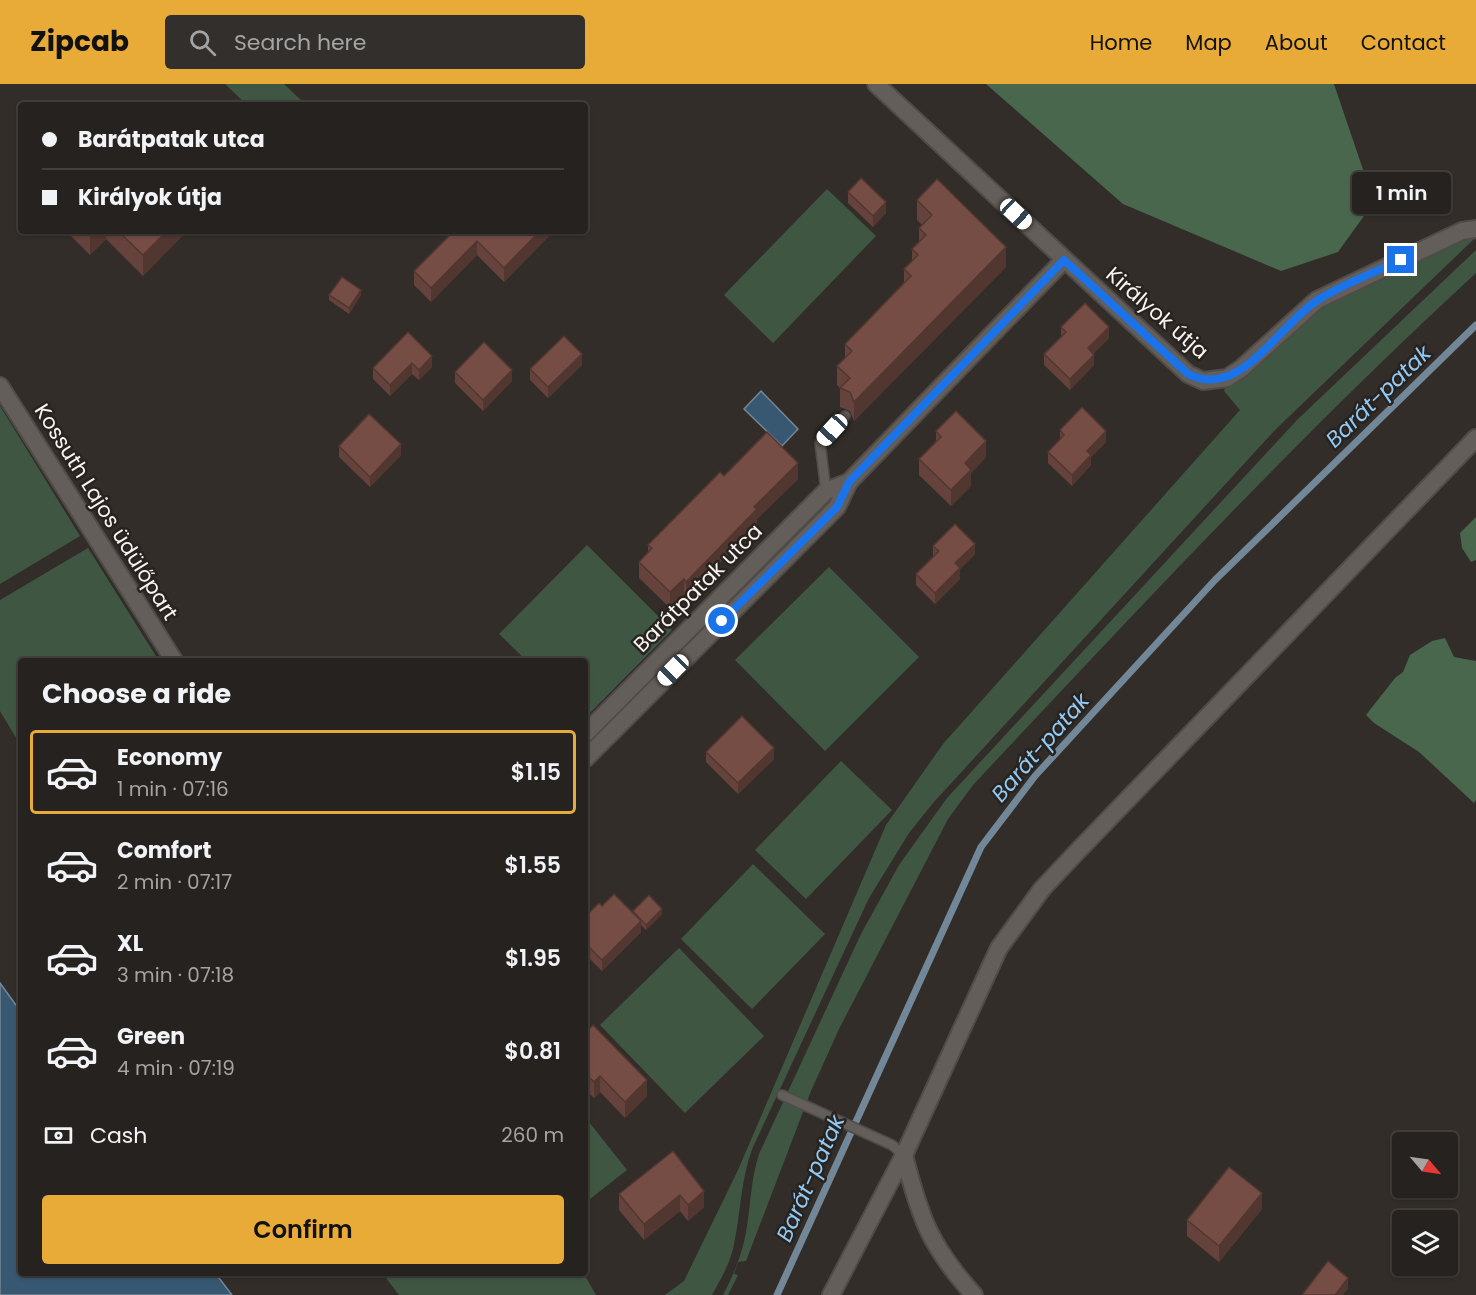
<!DOCTYPE html>
<html lang="en">
<head>
<meta charset="utf-8">
<style>
  :root { --surface:#26221f; --page:#322f2c; --text:#f1f3f6; --muted:#a4a4a4; --line:#423f3d; --accent:#e8ab37 }
  body { margin:0; font-family:Poppins,sans-serif; background:var(--page); color:var(--text); height:100vh; display:flex; flex-direction:column; font-size:22px; white-space:nowrap }
  * { box-sizing:border-box; margin:0 }
  p { font-size:20px; color:var(--muted) }
  .icon { flex:none; width:33px; height:33px; fill:none; stroke:currentColor; stroke-width:2; stroke-linecap:round; stroke-linejoin:round }
  .map { position:relative; flex:1; overflow:hidden }
  .panel { position:absolute; left:18px; top:574px; width:570px; height:618px; display:flex; flex-direction:column; background:var(--surface); border-radius:6px; box-shadow:0 2px 4px #0004,0 0 0 2px var(--line) }
  .panel>* { flex:none }
  .banner { position:absolute; left:18px; top:18px; width:570px; height:132px; border-radius:6px; box-shadow:0 2px 4px #0004,0 0 0 2px var(--line); display:grid; align-content:center; height:132px; padding:0 24px; background:var(--surface) }
  .needle { width:39px; rotate:119deg }
  .buttons { position:absolute; left:1392px; top:1048px; display:grid; gap:12px }
  .buttons a { display:grid; place-items:center; width:66px; height:66px; border-radius:6px; background:var(--surface); box-shadow:0 2px 4px #0004,0 0 0 2px var(--line); font-size:30px }
  .end { position:absolute; width:27px; height:27px; margin:-14px; border:8px solid #1a73e8; background:#fff; box-shadow:0 0 0 3px #fff }
  .from { border-radius:50% }
  .bubble { position:absolute; height:42px; border-radius:6px; background:var(--surface); box-shadow:0 2px 4px #0004,0 0 0 2px var(--line); font-size:20px; font-weight:600; line-height:42px; text-align:center }
  .car { position:absolute; width:18px; height:36px; margin:-18px -9px; border-radius:8px; box-shadow:0 0 4px 2px #0007; background:linear-gradient(#fff 24%,#345 0 40%,#fff 0 76%,#345 0 86%,#fff 0) }
  .banner b { display:flex; align-items:center; gap:21px; height:57px; font-size:22px }
  .banner b+b { border-top:2px solid var(--line) }
  .banner i { width:15px; height:15px; background:var(--text) }
  ul { padding:0; list-style:none }
  li { display:flex; align-items:center; gap:18px; height:84px; margin:0 12px 9px; padding:0 12px; border:3px solid transparent; border-radius:6px }
  li div { flex:1 }
  li b { display:block; font-size:22px }
  li em { font-style:normal; font-weight:600 }
  li.current { border-color:var(--accent) }
  li>.icon { width:54px; height:54px; stroke-width:1.5 }
  h2 { padding:0 24px; font-size:27px; line-height:72px }
  .pay { display:flex; align-items:center; gap:15px; height:66px; padding:0 24px; font-size:22px }
  .pay p { margin-inline-start:auto }
  .action { display:flex; gap:12px; margin-top:auto; padding:12px 24px }
  .action a { flex:1; height:69px; border-radius:6px; background:var(--accent); color:#111; font-size:24px; font-weight:600; line-height:69px; text-align:center }
  header { display:flex; align-items:center; gap:36px; box-sizing:border-box; height:84px; padding:0 30px; background:var(--accent); color:#111 }
  header strong { font-size:28px }
  nav { display:flex; gap:33px; margin-inline-start:auto; font-size:21px }
  .search { width:420px; height:54px; background:var(--page); display:flex; align-items:center; gap:15px; box-sizing:border-box; padding:0 21px; border-radius:6px; color:var(--muted); font-size:22px }
  .map>svg:first-child { display:block }
</style>
</head>
<body>
<header>
<strong>Zipcab</strong>
<div class="search"><svg class="icon" aria-label="search" viewBox="0 0 24 24"><circle cx="10" cy="10" r="6"/><path d="M15 15l6 6"/></svg>Search here</div>
<nav><a>Home</a><a>Map</a><a>About</a><a>Contact</a></nav>
</header>
<div class="map">
<svg width="1476" height="1211" viewBox="0 0 1476 1211">
  <rect width="100%" height="100%" fill="#322d29"/>
  <g fill="#3f5742">
    <polygon points="225,0 284,0 306,21 247,21"/>
    <polygon points="827,105 876,152 773,259 724,211"/>
    <path d="M1466,151L1474,152V155L1275,346L933,719L909,749L869,814L753,1063C741,1094 741,1124 735,1155C732,1176 722,1193 712,1211H665L684,1197L738,1086L886,741L943,660L1240,326L1224,307L1226,302L1312,226Z"/>
    <path d="M1476,166V189C1300,351 1137,526 973,701L948,735L839,945L811,1007L746,1177L738,1178L734,1190L738,1191L728,1211H723C736,1187 745,1162 748,1135C751,1112 752,1092 759,1070L861,850L899,781L947,714L1297,336Z"/>
    <polygon points="0,322 80,452 0,500"/>
    <polygon points="587,461 672,546 585,634 585,578 527,577 499,550"/>
    <polygon points="88,464 159,577 21,578 21,662 0,627 0,516"/>
    <polygon points="829,483 919,573 825,667 735,576"/>
    <polygon points="841,677 892,726 806,815 755,766"/>
    <polygon points="753,780 825,850 752,925 681,855"/>
    <polygon points="679,864 764,952 685,1029 600,941"/>
    <polygon points="585,1033 627,1086 585,1119"/>
    <polygon points="383,1190 584,1190 596,1211 399,1211"/>
  </g>
  <g fill="#48674d">
    <polygon points="986,0 1334,0 1374,118 1338,168 1281,187 1123,120"/>
    <polygon points="1476,433 1476,476 1471,478 1462,464 1460,449"/>
    <polygon points="1445,554 1454,573 1476,577 1476,716 1474,719 1419,668 1374,639 1366,631 1395,594 1403,588 1410,571 1432,557"/>
  </g>
  <g fill="#385871" stroke="#728797" stroke-width="1.5">
    <polygon points="761,307 798,345 782,362 744,325"/>
    <polygon points="0,899 21,928 21,1190 216,1190 232,1211 0,1211"/>
  </g>
  <g fill="none" stroke-linecap="round" stroke-linejoin="round">
    <polyline stroke="#728797" stroke-width="7" points="777,1211 981,763 1035,692 1215,496 1476,241"/>
    <defs>
      <g id="service">
        <polyline points="826,407 820,359 845,332"/>
        <polyline points="782,1011 892,1061 904,1071"/>
      </g>
      <g id="minor">
        <polyline points="876,0 1188,290 1203,297 1227,294 1242,284 1317,216 1462,147 1476,145"/>
        <polyline points="0,302 175,578"/>
        <polyline points="585,650 826,407 849,398"/>
        <polyline points="585,675 837,423 849,398 1064,176"/>
        <path d="M904,1071C920,1134 930,1162 974,1211"/>
        <polyline points="831,1211 904,1071 999,864 1042,805 1073,772 1476,354"/>
      </g>
    </defs>
    <use href="#service" stroke="#4f4b48" stroke-width="12"/>
    <use href="#minor" stroke="#4f4b48" stroke-width="20"/>
    <use href="#service" stroke="#645e5a" stroke-width="9"/>
    <use href="#minor" stroke="#645e5a" stroke-width="16"/>
  </g>
  <g fill="#65423b">
    <polygon points="848,108 886,129 873,143 848,119"/>
    <polygon points="917,116 1006,183 854,337 850,327 840,323 840,304 837,301 837,282 845,274 845,260 904,198 904,185 912,178 912,165 919,159 919,144 922,141 917,136"/>
    <polygon points="66,147 187,147 143,192 106,155 90,171"/>
    <polygon points="454,147 554,147 504,198 477,171 431,218 414,201 414,187"/>
    <polygon points="329,211 361,211 349,230 329,216"/>
    <polygon points="1061,243 1109,254 1093,270 1094,281 1070,306 1044,281 1044,270 1061,253"/>
    <polygon points="408,248 432,283 419,296 412,290 390,312 373,295 373,284"/>
    <polygon points="582,281 548,314 530,296 530,285"/>
    <polygon points="455,288 512,297 483,327 455,299"/>
    <polygon points="1060,346 1106,358 1091,373 1091,381 1072,402 1048,379 1048,368 1060,356"/>
    <polygon points="936,347 986,373 971,389 971,402 951,422 919,391 919,375 936,357"/>
    <polygon points="339,362 401,371 370,403 339,373"/>
    <polygon points="724,392 798,395 757,435 757,441 686,513 684,510 670,524 639,494 639,478 648,468 648,461"/>
    <polygon points="933,462 975,470 960,485 960,495 935,520 916,501 916,490 933,473"/>
    <polygon points="706,668 774,675 738,710 706,678"/>
    <polygon points="602,822 633,829 633,827 662,830 646,846 641,841 641,848 602,887 585,870 585,833"/>
    <polygon points="585,949 647,1012 625,1034 600,1008 594,1014 585,1005"/>
    <polygon points="673,1067 704,1123 688,1137 680,1127 644,1156 619,1126 619,1110"/>
    <polygon points="1262,1125 1219,1178 1187,1152 1187,1136"/>
  </g>
  <g fill="#523630">
    <polygon points="886,118 886,129 873,143 873,132"/>
    <polygon points="93,147 106,147 106,155 90,171 90,150"/>
    <polygon points="167,147 187,147 143,192 143,171"/>
    <polygon points="540,147 554,147 504,198 504,184"/>
    <polygon points="477,157 477,171 431,218 431,204"/>
    <polygon points="1006,163 1006,183 854,337 854,318"/>
    <polygon points="361,206 361,211 349,230 349,224"/>
    <polygon points="1109,243 1109,254 1088,275 1088,264"/>
    <polygon points="582,270 582,281 548,314 548,303"/>
    <polygon points="1094,271 1094,281 1070,306 1070,295"/>
    <polygon points="432,272 432,283 419,296 419,286"/>
    <polygon points="412,279 412,290 390,312 390,301"/>
    <polygon points="512,286 512,297 483,327 483,316"/>
    <polygon points="1106,347 1106,358 1091,373 1091,381 1072,402 1072,391 1087,367"/>
    <polygon points="986,357 986,373 971,389 971,402 951,422 951,406 965,379"/>
    <polygon points="401,360 401,371 370,403 370,393"/>
    <polygon points="798,379 798,395 757,435 757,441 686,513 686,498 754,423"/>
    <polygon points="975,460 975,470 960,485 960,495 935,520 935,509 955,479"/>
    <polygon points="684,495 684,510 670,524 670,508"/>
    <polygon points="774,664 774,675 738,710 738,699"/>
    <polygon points="662,825 662,830 646,846 646,841"/>
    <polygon points="641,837 641,848 602,887 602,876"/>
    <polygon points="600,992 600,1008 594,1014 594,998"/>
    <polygon points="647,996 647,1012 625,1034 625,1018"/>
    <polygon points="704,1107 704,1123 688,1137 688,1121"/>
    <polygon points="1262,1109 1262,1125 1219,1178 1219,1162"/>
    <polygon points="680,1111 680,1127 644,1156 644,1140"/>
    <polygon points="1348,1194 1348,1205 1343,1211 1335,1211"/>
  </g>
  <g fill="#754d45" stroke="#523630" stroke-width="1.5">
    <polygon points="861,94 886,118 873,132 848,108"/>
    <polygon points="937,95 1006,163 854,318 850,308 840,304 850,294 837,282 852,267 845,260 911,192 904,185 918,171 912,165 926,151 919,144 932,131 917,116"/>
    <polygon points="118,147 167,147 143,171"/>
    <polygon points="454,147 540,147 504,184 477,157 431,204 414,187"/>
    <polygon points="342,193 361,206 349,224 329,211"/>
    <polygon points="1085,219 1109,243 1088,264 1094,271 1070,295 1044,270 1066,248 1061,243"/>
    <polygon points="408,248 432,272 419,286 412,279 390,301 373,284"/>
    <polygon points="564,252 582,270 548,303 530,285"/>
    <polygon points="484,258 512,286 483,316 455,288"/>
    <polygon points="1082,323 1106,347 1087,367 1091,371 1072,391 1048,368 1064,351 1060,346"/>
    <polygon points="956,327 986,357 965,379 971,386 951,406 919,375 941,353 936,347"/>
    <polygon points="369,330 401,360 370,393 339,362"/>
    <polygon points="767,348 798,379 754,423 757,425 686,498 684,495 670,508 639,478 652,464 648,461 720,388 724,392"/>
    <polygon points="955,440 975,460 955,479 960,484 935,509 916,490 939,467 933,462"/>
    <polygon points="742,632 774,664 738,699 706,668"/>
    <polygon points="614,810 641,837 602,876 585,859 585,833 599,819 602,822"/>
    <polygon points="649,811 662,825 646,841 633,827"/>
    <polygon points="593,941 647,996 625,1018 600,992 594,998 585,989 585,949"/>
    <polygon points="673,1067 704,1107 688,1121 680,1111 644,1140 619,1110"/>
    <polygon points="1229,1083 1262,1109 1219,1162 1187,1136"/>
    <polygon points="1328,1177 1348,1194 1335,1211 1302,1211"/>
  </g>
  <g fill="none" stroke-linecap="round" stroke-linejoin="round">
    <path stroke="#1a73e8" stroke-width="8" d="M722,537L837,423L849,398L1064,176L1188,290C1240,317 1279,240 1318,216C1343,200 1374,189 1401,176"/>
  </g>
  <g text-anchor="middle" stroke-width="5" stroke-linejoin="round" paint-order="stroke">
    <g font-size="21" fill="#f8f4f1" stroke="#28231f">
      <text transform="translate(1157 229) rotate(41)" y="7">Királyok útja</text>
      <text transform="translate(106 428) rotate(58)" y="7">Kossuth Lajos üdülőpart</text>
      <text transform="translate(698 504) rotate(-45)" y="7">Barátpatak utca</text>
    </g>
    <g font-size="22" font-style="italic" fill="#91caf6" stroke="#28231f">
      <text transform="translate(1378 312) rotate(-44)" y="8">Barát-patak</text>
      <text transform="translate(1040 663) rotate(-49)" y="8">Barát-patak</text>
      <text transform="translate(810 1094) rotate(-66)" y="8">Barát-patak</text>
    </g>
  </g>
</svg>
<div class="buttons">
<a><svg class="needle" viewBox="-14 -14 28 28"><path d="M0-13l5 13h-10z" fill="#e53935"/><path d="M0 13l5-13h-10z" fill="#a4a4a4"/></svg></a>
<a><svg class="icon" aria-label="layers" viewBox="0 0 24 24"><path d="M12 4l9 5-9 5-9-5zM3 14l9 5 9-5"/></svg></a>
</div>
<i class="end from" style="left:722px;top:537px"></i>
<i class="end" style="left:1401px;top:176px"></i>
<div class="bubble" style="left:1352px;top:88px;width:99px">1 min</div>
<i class="car" style="left:1016px;top:130px;rotate:133deg"></i>
<i class="car" style="left:832px;top:346px;rotate:223deg"></i>
<i class="car" style="left:673px;top:586px;rotate:225deg"></i>
<div class="banner">
<b><i class="from"></i>Barátpatak utca</b>
<b><i></i>Királyok útja</b>
</div>
<section class="panel">
<h2>Choose a ride</h2>
<ul>
<li class="current"><svg class="icon" aria-label="car" viewBox="0 0 24 24"><path d="M5 17H2v-5l4-1 3-4h7l3 4 3 1v5h-3M9 17h6M6 11h13"/><circle cx="7" cy="17" r="2"/><circle cx="17" cy="17" r="2"/></svg><div><b>Economy</b><p>1 min · 07:16</p></div><em>$1.15</em></li>
<li><svg class="icon" aria-label="car" viewBox="0 0 24 24"><path d="M5 17H2v-5l4-1 3-4h7l3 4 3 1v5h-3M9 17h6M6 11h13"/><circle cx="7" cy="17" r="2"/><circle cx="17" cy="17" r="2"/></svg><div><b>Comfort</b><p>2 min · 07:17</p></div><em>$1.55</em></li>
<li><svg class="icon" aria-label="car" viewBox="0 0 24 24"><path d="M5 17H2v-5l4-1 3-4h7l3 4 3 1v5h-3M9 17h6M6 11h13"/><circle cx="7" cy="17" r="2"/><circle cx="17" cy="17" r="2"/></svg><div><b>XL</b><p>3 min · 07:18</p></div><em>$1.95</em></li>
<li><svg class="icon" aria-label="car" viewBox="0 0 24 24"><path d="M5 17H2v-5l4-1 3-4h7l3 4 3 1v5h-3M9 17h6M6 11h13"/><circle cx="7" cy="17" r="2"/><circle cx="17" cy="17" r="2"/></svg><div><b>Green</b><p>4 min · 07:19</p></div><em>$0.81</em></li>
</ul>
<div class="pay"><svg class="icon" aria-label="cash" viewBox="0 0 24 24"><path d="M3 7h18v10H3z"/><circle cx="12" cy="12" r="2"/></svg>Cash<p>260 m</p></div>
<div class="action"><a>Confirm</a></div>
</section>
</div>
</body>
</html>
